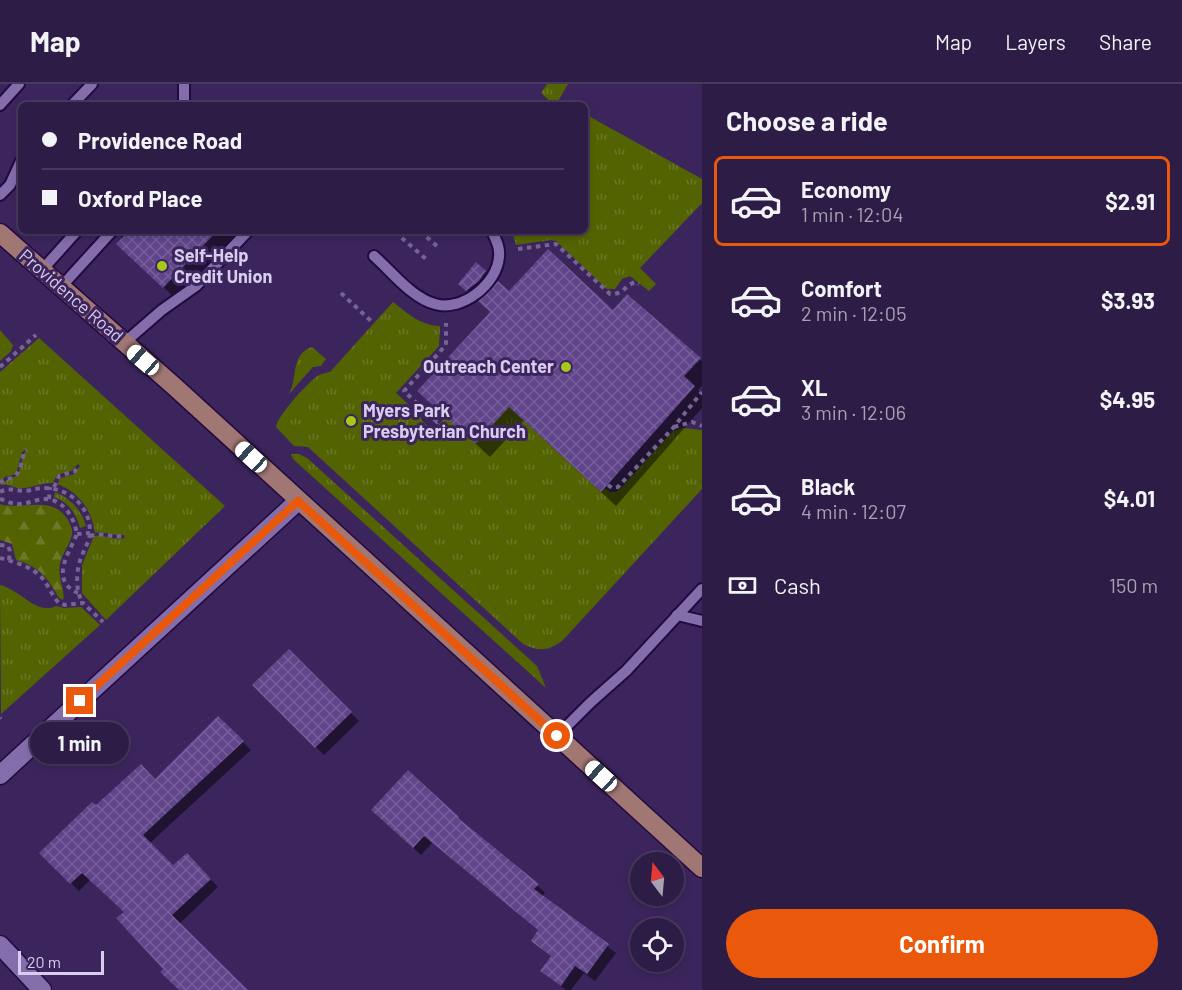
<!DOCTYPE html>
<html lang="en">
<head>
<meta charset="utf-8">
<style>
  :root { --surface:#2d1c45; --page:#392950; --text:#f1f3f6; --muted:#a7a1b3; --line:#483a5e; --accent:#ea580c }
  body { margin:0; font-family:Barlow,sans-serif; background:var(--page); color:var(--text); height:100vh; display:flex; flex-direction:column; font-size:22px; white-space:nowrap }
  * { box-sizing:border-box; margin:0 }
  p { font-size:20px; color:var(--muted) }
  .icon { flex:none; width:33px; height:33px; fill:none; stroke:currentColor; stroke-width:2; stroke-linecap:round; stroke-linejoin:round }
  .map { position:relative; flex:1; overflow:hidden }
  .panel { display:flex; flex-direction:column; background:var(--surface); width:480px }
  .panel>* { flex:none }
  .top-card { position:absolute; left:18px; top:18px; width:570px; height:132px; border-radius:9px; box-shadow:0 3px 9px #0003,0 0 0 2px var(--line); display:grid; align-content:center; height:132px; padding:0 24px; background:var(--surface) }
  .needle { width:39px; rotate:344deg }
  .fabs { position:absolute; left:630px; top:768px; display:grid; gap:12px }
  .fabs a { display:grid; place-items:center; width:54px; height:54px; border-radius:50%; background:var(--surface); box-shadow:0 3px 9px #0003,0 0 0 2px var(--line); font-size:30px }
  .scale { position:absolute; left:18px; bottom:15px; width:86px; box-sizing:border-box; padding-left:6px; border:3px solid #d8cdef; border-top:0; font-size:16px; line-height:21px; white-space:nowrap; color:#d8cdef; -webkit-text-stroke:4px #3c255c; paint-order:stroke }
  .end { position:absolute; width:27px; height:27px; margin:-14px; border:8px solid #ea580c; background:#fff; box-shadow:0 0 0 3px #fff }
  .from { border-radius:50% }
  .bubble { position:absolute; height:42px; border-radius:21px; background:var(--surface); box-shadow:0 3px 9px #0003,0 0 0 2px var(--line); font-size:20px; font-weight:700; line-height:42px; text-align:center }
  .car { position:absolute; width:18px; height:36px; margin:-18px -9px; border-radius:8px; box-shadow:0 0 4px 2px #0007; background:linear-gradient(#fff 24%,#345 0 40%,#fff 0 76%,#345 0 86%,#fff 0) }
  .top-card b { display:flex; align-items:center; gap:21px; height:57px; font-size:22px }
  .top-card b+b { border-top:2px solid var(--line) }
  .top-card i { width:15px; height:15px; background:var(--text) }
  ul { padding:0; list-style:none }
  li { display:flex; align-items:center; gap:18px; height:90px; margin:0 12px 9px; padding:0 12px; border:3px solid transparent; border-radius:9px }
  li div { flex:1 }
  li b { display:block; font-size:22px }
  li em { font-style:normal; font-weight:700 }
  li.active { border-color:var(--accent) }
  li>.icon { width:54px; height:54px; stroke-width:1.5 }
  h2 { padding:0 24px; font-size:27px; line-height:72px }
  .pay { display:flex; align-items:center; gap:15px; height:66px; padding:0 24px; font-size:22px }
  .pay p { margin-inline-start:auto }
  .action { display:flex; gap:12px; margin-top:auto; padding:12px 24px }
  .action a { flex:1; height:69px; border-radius:36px; background:var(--accent); color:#fff; font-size:24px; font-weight:700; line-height:69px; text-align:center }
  header { display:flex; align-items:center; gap:36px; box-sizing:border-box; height:84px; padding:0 30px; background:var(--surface); border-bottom:2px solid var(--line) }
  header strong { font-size:28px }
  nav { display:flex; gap:33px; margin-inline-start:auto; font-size:21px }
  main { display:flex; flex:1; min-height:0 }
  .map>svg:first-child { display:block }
</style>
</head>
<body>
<header>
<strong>Map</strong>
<nav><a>Map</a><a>Layers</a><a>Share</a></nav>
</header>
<main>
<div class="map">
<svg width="702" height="906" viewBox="0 0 702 906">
  <defs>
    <pattern id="grass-tufts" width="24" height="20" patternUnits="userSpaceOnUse" patternTransform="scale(1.5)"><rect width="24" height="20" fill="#536302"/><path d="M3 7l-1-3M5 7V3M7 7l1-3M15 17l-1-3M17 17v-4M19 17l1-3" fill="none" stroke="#6b7827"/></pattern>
    <pattern id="forest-firs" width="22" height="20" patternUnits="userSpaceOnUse" patternTransform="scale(1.5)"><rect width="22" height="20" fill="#536302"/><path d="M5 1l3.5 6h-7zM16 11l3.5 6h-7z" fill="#6b7827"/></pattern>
    <pattern id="building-cross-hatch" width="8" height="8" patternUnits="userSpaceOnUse" patternTransform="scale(1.5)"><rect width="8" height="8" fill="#60458a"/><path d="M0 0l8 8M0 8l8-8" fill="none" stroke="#765f9b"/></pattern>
  </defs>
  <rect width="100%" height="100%" fill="#3c255c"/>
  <g fill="url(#grass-tufts)">
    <polygon points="547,0 568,0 557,19 561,21 554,21 541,9"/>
    <polygon points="585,30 702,95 702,119 640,184 656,200 649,207 630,192 622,195 615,205 607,205 556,157 551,156 516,161 512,147 585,147"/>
    <path d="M393,218C408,230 420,241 440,242L439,262L396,309L419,330L423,338L433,346L446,333L509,323L601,408L605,404L610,408H616L621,404L673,347L683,344L702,346V405L563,556C549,567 539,568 523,560L308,363L294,362L276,343C278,331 306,301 316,293C320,290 325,289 330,288Z"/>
    <polygon points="0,246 13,261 11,267 0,277"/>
    <path d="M39,254L225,422L106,536L82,509V481L94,452C105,450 114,457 125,454L124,451C114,452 105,447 95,449C92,426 79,408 57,400L61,394L74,390L80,382L78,380L71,387L57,391L53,399C41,398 31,405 19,404C11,403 8,399 0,401L7,396L18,391L24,369L27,366L26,365L22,368L16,390L5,393L0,397V288Z"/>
    <path d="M312,263L326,275L321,282L313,283L289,310C298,295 290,270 312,263Z"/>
    <polygon points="291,370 299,370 307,374 537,582 546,604 293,375"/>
    <path d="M55,408C71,415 81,425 86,442L80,444C76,429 68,418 54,413Z"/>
    <path d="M0,501C19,505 37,532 56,522L64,524L81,523L100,541L1,630Z"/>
  </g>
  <path fill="url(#forest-firs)" d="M0,420C24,427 52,410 68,436C70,440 73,445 72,450C71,459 62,469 60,480C57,493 66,508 63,516L59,514C47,493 40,483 16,476L12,460L0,456Z"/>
  <g fill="#0007">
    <polygon points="116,147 239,147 175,214 130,171 123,155"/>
    <polygon points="477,181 509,209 613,228 702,277 702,302 698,306 702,310 702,324 616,422 524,336 490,373 434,321 492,229 460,199"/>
    <polygon points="289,567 359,637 324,671 254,601"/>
    <polygon points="218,634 251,666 150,759 173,783 194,778 218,803 179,840 246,906 181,906 126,828 91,795 79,807 41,769 96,723 155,696"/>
    <polygon points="408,688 465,742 538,802 545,809 542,813 616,869 595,897 584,889 571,906 566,906 550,894 542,887 552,873 540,847 433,758 421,771 380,734"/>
  </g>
  <g fill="url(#building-cross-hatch)">
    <polygon points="129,147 217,147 163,204 116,160"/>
    <polygon points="548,165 613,226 627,210 701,274 684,292 695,302 601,408 509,323 475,360 417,307 490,228 478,217 498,197 509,207"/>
    <polygon points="476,178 486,187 479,197 466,207 458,200"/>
    <polygon points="289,565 352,628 315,664 252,601"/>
    <polygon points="218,632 244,657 143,751 173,781 187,769 211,795 172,831 248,906 179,906 160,888 163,885 116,834 124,828 82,789 70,800 39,769 92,718 96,721 141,680 155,695"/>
    <polygon points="408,686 459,733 458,734 539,800 534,805 609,860 587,890 575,882 561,902 540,887 551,872 531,857 538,846 424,752 413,764 371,726"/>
  </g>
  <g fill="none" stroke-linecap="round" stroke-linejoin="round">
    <defs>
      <g id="lane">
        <polyline points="0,21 19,0"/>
        <polyline points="72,21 92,0"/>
        <polyline points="183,21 184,18 184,0"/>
        <polyline points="0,111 10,101 21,77"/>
        <path d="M374,172C392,188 412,214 435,220C462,228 497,200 499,173C500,163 496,156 492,147"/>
        <polyline points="42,186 77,147"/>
        <polyline points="61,203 112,147"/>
        <polyline points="124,259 162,226 196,202 248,147"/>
        <polyline points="677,531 702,537"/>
        <polyline points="557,652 591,618 626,587 702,505"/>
      </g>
      <g id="street">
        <polyline points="0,691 298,417"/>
        <polyline points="0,861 42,906"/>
      </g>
      <polyline id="primary" points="0,149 175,303 702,784"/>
    </defs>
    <use href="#lane" stroke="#230940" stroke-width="14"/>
    <use href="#street" stroke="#230940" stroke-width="21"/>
    <use href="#primary" stroke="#230940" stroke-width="21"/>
    <g stroke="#766493" stroke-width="4" stroke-dasharray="4.5 4.5" stroke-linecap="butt">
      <polyline points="420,147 437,162"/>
      <polyline points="445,147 448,150"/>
      <polyline points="395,148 426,175"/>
      <path d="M518,165L556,160L610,210C622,211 625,202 635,198L639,200"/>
      <polyline points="341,209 371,237"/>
      <polyline points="0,283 36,251"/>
      <polyline points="443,331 437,338 404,307 446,261 446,239"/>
      <polyline points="674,343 692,338 702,342"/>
      <path d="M0,399C5,394 8,396 14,393C20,389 23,374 24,368L27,366"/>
      <polyline points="608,401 612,404 618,403 673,344 702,308"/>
      <polyline points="54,403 59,392 75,387 79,382"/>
      <path d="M0,408C11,402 20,409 31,406C59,398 90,416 90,448C90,457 84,465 81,474C76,486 75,508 83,519"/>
      <path d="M0,415C6,417 12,420 19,420C27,420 35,416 43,415C63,414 74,433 77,450C69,469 49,496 78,509"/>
      <polyline points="49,415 50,403"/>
      <polyline points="77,450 90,449"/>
      <path d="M90,452C103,448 112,454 124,452"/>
      <polyline points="0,461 8,462 10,467 9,476"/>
      <path d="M0,474C15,478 33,483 43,495C49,502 52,512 59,519L65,521L83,519L103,538"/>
      <polyline points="0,634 1,635"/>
    </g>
    <use href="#lane" stroke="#846dab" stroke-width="10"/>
    <use href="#street" stroke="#846dab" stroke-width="18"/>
    <use href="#primary" stroke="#a17774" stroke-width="18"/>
  </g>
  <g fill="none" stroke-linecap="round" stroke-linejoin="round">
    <polyline stroke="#ea580c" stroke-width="8" points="80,617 298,417 557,652"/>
  </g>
  <g fill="#a9c71b" stroke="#3c255c" stroke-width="2">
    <circle cx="162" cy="182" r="6"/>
    <circle cx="566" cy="283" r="6"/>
    <circle cx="351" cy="337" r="6"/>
  </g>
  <g text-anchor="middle" stroke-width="6" stroke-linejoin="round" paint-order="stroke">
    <g font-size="18" font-weight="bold" fill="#d8cdef" stroke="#3c255c" text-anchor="start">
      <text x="174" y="178">Self-Help<tspan x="174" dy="21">Credit Union</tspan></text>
      <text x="554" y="289" text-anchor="end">Outreach Center</text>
      <text x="363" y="333">Myers Park<tspan x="363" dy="21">Presbyterian Church</tspan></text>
    </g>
    <g font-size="18" fill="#d8cdef" stroke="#3c255c">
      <text transform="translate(71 212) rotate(41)" y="6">Providence Road</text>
    </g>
  </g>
</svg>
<div class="fabs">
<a><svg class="needle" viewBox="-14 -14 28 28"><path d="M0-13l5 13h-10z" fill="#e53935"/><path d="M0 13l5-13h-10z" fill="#a7a1b3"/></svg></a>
<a><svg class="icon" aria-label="locate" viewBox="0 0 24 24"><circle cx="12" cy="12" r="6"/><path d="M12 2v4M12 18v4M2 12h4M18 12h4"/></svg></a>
</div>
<div class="scale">20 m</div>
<i class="end from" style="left:557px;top:652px"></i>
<i class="end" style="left:80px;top:617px"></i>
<div class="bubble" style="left:30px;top:638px;width:99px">1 min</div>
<i class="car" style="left:143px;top:276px;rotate:311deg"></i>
<i class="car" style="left:251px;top:373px;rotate:312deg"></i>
<i class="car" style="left:601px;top:692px;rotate:312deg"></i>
<div class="top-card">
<b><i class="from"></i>Providence Road</b>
<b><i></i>Oxford Place</b>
</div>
</div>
<section class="panel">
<h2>Choose a ride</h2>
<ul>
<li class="active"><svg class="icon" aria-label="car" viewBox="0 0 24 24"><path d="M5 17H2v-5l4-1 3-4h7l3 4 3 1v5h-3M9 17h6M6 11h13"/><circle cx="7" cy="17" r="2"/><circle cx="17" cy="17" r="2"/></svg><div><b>Economy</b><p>1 min · 12:04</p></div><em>$2.91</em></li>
<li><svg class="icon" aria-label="car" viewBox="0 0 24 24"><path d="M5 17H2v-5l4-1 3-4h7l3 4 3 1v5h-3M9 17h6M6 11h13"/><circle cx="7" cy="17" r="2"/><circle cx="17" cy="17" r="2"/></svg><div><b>Comfort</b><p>2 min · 12:05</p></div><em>$3.93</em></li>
<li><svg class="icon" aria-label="car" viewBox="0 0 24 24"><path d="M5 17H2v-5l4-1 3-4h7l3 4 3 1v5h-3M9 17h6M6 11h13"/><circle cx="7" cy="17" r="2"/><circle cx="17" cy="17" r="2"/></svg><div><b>XL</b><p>3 min · 12:06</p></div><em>$4.95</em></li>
<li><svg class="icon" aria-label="car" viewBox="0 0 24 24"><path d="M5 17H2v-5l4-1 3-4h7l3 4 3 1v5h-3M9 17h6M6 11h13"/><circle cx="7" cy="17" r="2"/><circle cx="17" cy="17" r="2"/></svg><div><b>Black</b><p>4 min · 12:07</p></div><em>$4.01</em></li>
</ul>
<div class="pay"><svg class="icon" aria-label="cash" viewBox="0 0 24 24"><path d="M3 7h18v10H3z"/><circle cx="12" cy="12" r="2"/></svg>Cash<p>150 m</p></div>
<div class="action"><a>Confirm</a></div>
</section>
</main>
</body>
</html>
